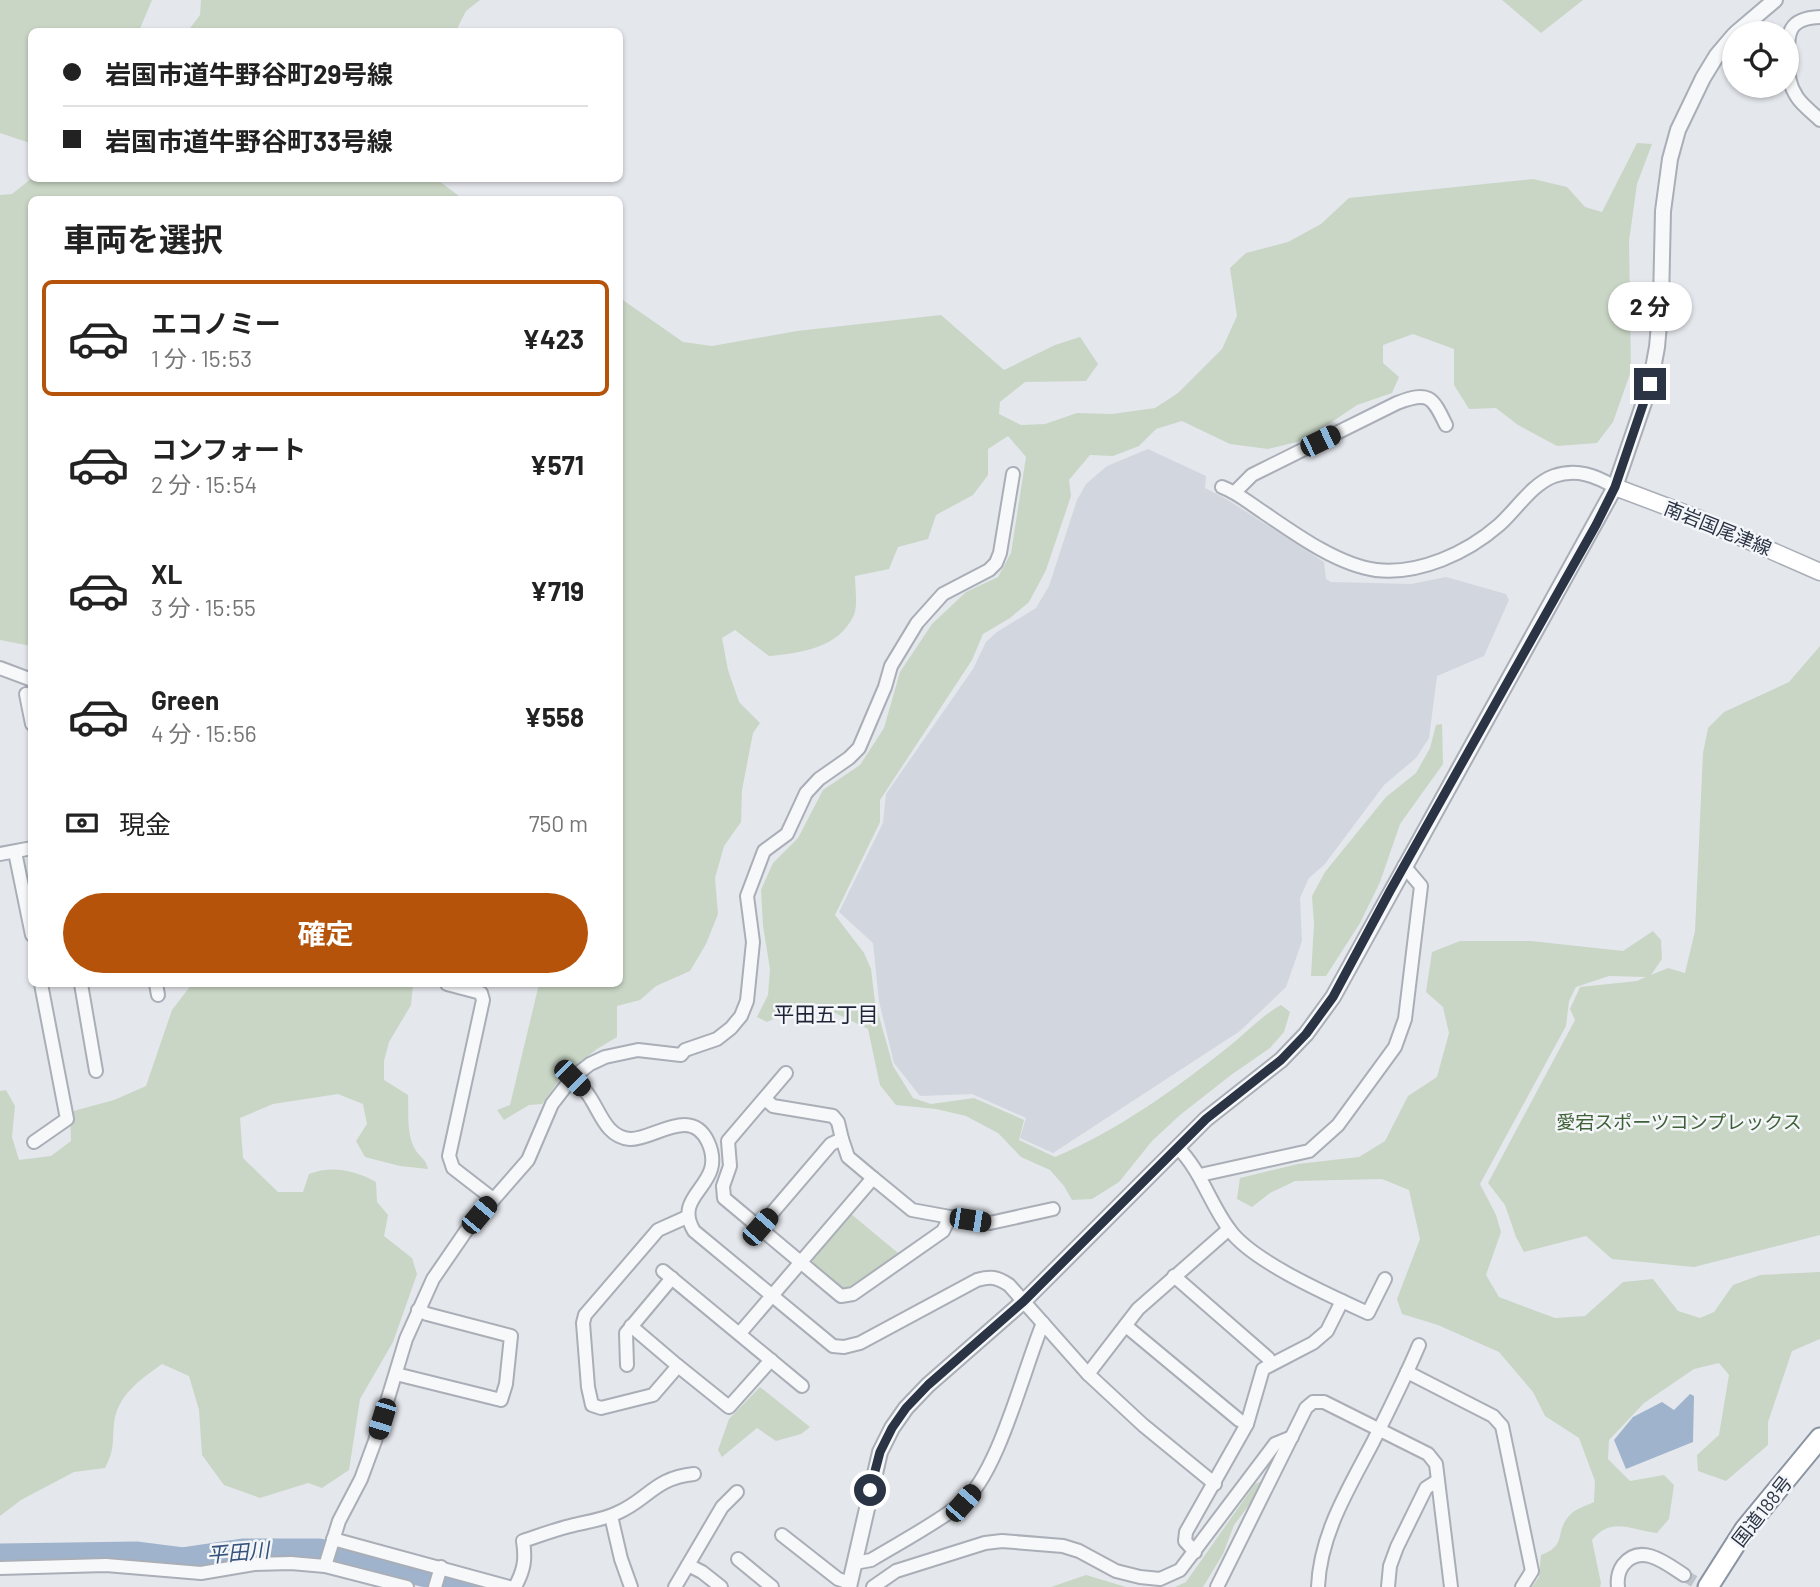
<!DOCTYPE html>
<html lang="ja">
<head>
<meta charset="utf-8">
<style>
  :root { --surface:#fff; --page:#f6f6f6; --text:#222; --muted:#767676; --line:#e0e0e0; --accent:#b45309 }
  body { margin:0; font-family:Barlow,"Noto Sans JP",sans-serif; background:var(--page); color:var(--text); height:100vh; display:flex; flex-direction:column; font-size:26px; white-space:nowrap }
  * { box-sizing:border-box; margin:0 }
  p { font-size:23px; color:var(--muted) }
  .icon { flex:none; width:38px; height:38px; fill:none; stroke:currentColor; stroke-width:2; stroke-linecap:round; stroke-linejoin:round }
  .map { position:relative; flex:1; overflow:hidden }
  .panel { position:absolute; left:28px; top:196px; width:595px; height:791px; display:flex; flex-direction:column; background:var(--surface); border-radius:10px; box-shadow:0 2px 5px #0004 }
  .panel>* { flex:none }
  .banner { position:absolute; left:28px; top:28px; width:595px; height:154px; border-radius:10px; box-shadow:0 2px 5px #0004; display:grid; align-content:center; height:154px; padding:0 35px; background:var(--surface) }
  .controls { position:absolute; left:1722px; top:21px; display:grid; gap:14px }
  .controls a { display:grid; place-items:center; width:77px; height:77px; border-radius:50%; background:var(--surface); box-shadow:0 2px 5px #0004; font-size:35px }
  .end { position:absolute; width:32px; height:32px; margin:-16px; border:9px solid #2b3445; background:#fff; box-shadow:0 0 0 4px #fff }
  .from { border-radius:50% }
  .bubble { position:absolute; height:49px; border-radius:24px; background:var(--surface); box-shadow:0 2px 5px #0004; font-size:23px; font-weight:700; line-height:49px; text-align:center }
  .car { position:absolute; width:21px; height:42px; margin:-21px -10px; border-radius:9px; box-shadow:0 0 5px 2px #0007; background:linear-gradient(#222 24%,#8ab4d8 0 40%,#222 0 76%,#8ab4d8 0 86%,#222 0) }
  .banner b { display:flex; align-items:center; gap:24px; height:66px; font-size:26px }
  .banner b+b { border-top:2px solid var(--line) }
  .banner i { width:18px; height:18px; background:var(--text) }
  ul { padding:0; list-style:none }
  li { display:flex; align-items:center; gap:21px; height:116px; margin:0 14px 10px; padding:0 21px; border:4px solid transparent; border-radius:10px }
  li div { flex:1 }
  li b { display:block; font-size:26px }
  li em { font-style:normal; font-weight:700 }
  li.selected { border-color:var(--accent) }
  li>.icon { width:63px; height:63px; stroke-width:1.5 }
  h2 { padding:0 35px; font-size:32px; line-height:84px }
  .pay { display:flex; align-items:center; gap:18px; height:77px; padding:0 35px; font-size:26px }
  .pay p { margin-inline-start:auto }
  .primary-button { display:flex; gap:14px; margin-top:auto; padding:14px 35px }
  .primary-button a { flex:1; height:80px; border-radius:42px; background:var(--accent); color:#fff; font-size:28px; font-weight:700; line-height:80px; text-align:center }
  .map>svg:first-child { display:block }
</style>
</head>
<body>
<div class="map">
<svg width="1820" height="1587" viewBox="0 0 1820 1587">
  <rect width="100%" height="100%" fill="#e4e7ec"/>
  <polygon fill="#d2d6de" points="1148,449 1206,476 1205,488 1228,500 1324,562 1326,579 1331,582 1411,584 1446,577 1506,594 1509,600 1484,656 1437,676 1429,738 1416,758 1384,785 1324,865 1309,878 1300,898 1302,941 1286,987 1240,1031 1053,1153 1020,1138 1026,1118 972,1094 920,1096 894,1063 879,1001 873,943 839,912 883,823 886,794 973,669 986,642 997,632 1036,608 1049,586 1077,500 1086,484 1107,466"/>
  <g fill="#c9d6c5">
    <polygon points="0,0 152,0 139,31 32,32 30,143 0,133"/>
    <polygon points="201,0 480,0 466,11 456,31 188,31 200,15"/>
    <polygon points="1502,0 1583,0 1541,33"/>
    <path d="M1637,143L1652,144L1637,184L1629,241L1631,371L1613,422L1597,443L1557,446L1518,425L1496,408L1469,409L1454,385V349L1413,334L1383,345V363L1399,377L1392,393L1357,405L1305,440L1268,449L1230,444L1182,421L1156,429L1139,446L1113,456L1090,455L1069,480L1071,496L1046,570L1029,602L1010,618L983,634L972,660L880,800V822L835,915L864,953L871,969L875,1002L893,1066L913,1098L931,1104L974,1098L1024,1120L1019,1140L1055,1157C1117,1131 1175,1089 1227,1048C1246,1033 1261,1016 1281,1005L1290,1012L1284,1032L1270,1048L1231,1075L1180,1115L1152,1141L1119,1182L1092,1199L1072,1200L1064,1186L1050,1170L1021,1157L998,1133L966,1116L936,1109L896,1105L880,1085L868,1029L821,1006H803L767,1022L757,1017L768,995L770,969L763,926L761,890L773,863L798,838L823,790L860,765L884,728L900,672L932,624L966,592L998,577L1011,553L1026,457L1008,436L988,449V475L973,495L936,515L928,539L898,547L889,569L855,576C855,587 858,605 854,615C839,648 801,653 769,656L735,630L722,638L728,670L739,702L760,723L753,733L742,790L741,822L724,846L715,878L718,914L706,944L690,971L656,986L640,1000L617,1006V1037L597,1049L562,1076L542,1104L529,1105L504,1120L497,1110L510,1105L539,984H620V298L683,342L712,346L797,331L941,315L1004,370L1055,345L1080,337L1098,364L1086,381L1025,382L1000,402L999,414L1021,425L1045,424L1077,413L1112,414L1155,408L1178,393L1222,349L1237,316L1230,268L1246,253L1288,242L1321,224L1349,198L1533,179L1567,187L1585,207L1602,212Z"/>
    <polygon points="32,178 435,178 463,199 32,200 31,646 0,640 0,195 12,194"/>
    <path d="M1820,646V1235L1694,1267L1612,1259L1586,1236L1524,1252L1516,1237L1505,1205L1488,1183L1575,1020L1570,1009L1580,987L1637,981L1646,977L1609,976L1576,987L1569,1001L1566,1026L1480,1184L1496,1215L1501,1232L1486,1275L1499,1297L1555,1318L1585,1316L1623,1282L1653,1279L1678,1311L1700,1318L1714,1312L1733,1285L1760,1275L1820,1272V1339L1792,1351L1768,1422V1445L1726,1481L1698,1471L1697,1455L1719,1435L1729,1375L1719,1363L1694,1369L1644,1403L1609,1440L1608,1459L1630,1481L1664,1475L1674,1485L1669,1519L1657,1533C1631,1530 1611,1516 1592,1540L1601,1583L1600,1587H1532L1539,1577L1541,1555C1568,1545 1554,1533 1569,1516C1574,1509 1586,1506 1594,1502L1595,1481L1579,1438L1545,1416L1533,1392L1499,1352L1438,1325L1402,1314L1397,1299L1420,1239L1409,1190L1382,1179L1295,1181L1270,1193L1252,1207L1237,1199L1240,1178L1298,1164L1359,1157L1385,1141L1408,1096L1437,1077L1449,1033L1443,1007L1426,992L1432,952L1460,941H1531L1623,951L1653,931L1661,940L1662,959L1651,975L1668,968L1685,973L1695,931L1703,753L1708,728L1724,712L1789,682Z"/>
    <polygon points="1442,724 1443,764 1400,824 1380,882 1360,923 1326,976 1311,976 1314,924 1312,896 1325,872 1386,797 1416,773 1430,748 1436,725"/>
    <path d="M192,984H413L411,1005L389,1042L384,1061V1080L408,1095C409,1114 406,1134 416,1151C421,1158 426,1159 428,1169L400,1166L365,1157L356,1141L367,1124L363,1104L338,1094L273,1104L240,1118L243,1158L278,1192H303L309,1174C332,1165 355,1170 376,1182L377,1202L388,1215L384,1236L412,1258L417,1274L393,1342L360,1399L349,1470L322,1488L308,1483L260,1498L224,1485L202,1455L199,1410L189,1376L162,1364C140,1380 117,1395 114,1424C112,1443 115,1449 105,1468L74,1472L21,1500L0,1516V1091L6,1090L15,1106L12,1137L19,1160L51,1156L71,1141L70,1112L114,1100L146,1086L172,1010Z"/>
    <polygon points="851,1214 898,1253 850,1291 842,1290 812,1265 814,1253"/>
    <polygon points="760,1387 810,1427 801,1434 776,1441 757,1428 722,1457 718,1450 729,1419"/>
    <polygon points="1262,1481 1258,1493 1234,1525 1223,1554 1203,1587 1175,1587 1186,1582 1255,1484"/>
    <polygon points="1086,1575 1126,1587 1051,1587"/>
  </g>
  <polygon fill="#9fb4cc" points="1690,1394 1694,1396 1693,1442 1626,1469 1614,1440 1633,1417 1662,1402 1674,1410"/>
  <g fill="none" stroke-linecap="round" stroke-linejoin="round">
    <polyline stroke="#9fb4cc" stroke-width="23" points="0,1555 136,1553 183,1559 244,1550 319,1550 472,1587"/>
    <polyline stroke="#bfc3cb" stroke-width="12" stroke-dasharray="12 6" stroke-linecap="butt" points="1684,1575 1703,1587"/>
    <defs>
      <g id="minor">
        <path d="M1820,17C1788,18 1787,33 1788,61C1788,74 1789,85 1797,97C1802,105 1813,113 1820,120"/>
        <path d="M1222,487C1238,493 1249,503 1263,512C1295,534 1338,565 1376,570C1419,575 1467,553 1499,525C1516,510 1532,484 1554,476C1577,468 1596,476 1615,487"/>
        <path d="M1235,492L1252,475L1397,403C1429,391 1432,396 1446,425"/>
        <polyline points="0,668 32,680"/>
        <polyline points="26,694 32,724"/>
        <polyline points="15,852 32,935"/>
        <polyline points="0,854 32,848"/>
        <polyline points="81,984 96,1071"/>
        <polyline points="156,984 158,995"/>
        <polyline points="447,984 481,993 483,1000 449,1156 453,1168 493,1199"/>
        <polyline points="786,1073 728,1141 730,1166 723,1186 724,1198 841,1296 853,1294 943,1231 950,1217"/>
        <path d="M572,1078C577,1083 583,1088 587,1093C600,1110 605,1137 630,1139C653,1140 691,1105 708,1142C728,1186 671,1193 694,1231L833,1346L844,1347L860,1343L977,1280C991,1276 997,1277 1009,1285L1088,1374L1143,1425L1215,1484"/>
        <polyline points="842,1139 848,1157 873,1178"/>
        <polyline points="34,1142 67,1119 41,984"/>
        <path d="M1177,1147C1201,1170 1209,1202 1229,1229C1251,1261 1331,1296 1368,1313L1385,1279"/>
        <polyline points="1200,1175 1309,1151 1338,1125 1395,1047 1405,1019 1421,886 1404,866"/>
        <polyline points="760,1227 831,1144 842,1139 838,1122 833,1116 773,1106 765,1099"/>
        <polyline points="663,1271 802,1386"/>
        <polyline points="1174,1276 1268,1358 1271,1364"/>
        <polyline points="631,1326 678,1366 653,1395 601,1408 592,1405 588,1387 583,1323 585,1315 658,1230 687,1217"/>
        <polyline points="1126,1326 1239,1420 1247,1424"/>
        <polyline points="740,1333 873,1178 912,1210 950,1217 990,1223 1053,1209"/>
        <polyline points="627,1365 626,1333 672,1278"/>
        <polyline points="678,1366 729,1407 771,1360"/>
        <polyline points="1407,1372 1493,1416 1502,1426 1532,1571 1522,1587"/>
        <polyline points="396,1374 501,1400 506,1384 511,1336 427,1314 418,1310"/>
        <polyline points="1088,1374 1138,1309 1229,1229"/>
        <polyline points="611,1516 621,1559 631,1587"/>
        <polyline points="782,1535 838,1579 850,1583"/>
        <polyline points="333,1539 509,1587"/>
        <polyline points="1195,1552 1185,1541 1186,1532 1247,1424 1263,1369 1313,1343 1327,1331 1342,1301"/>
        <polyline points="738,1559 772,1587"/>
        <path d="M855,1563L871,1560C899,1543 937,1523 962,1503C998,1475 1024,1368 1043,1323"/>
        <polyline points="688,1565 702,1572 721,1587"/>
        <polyline points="325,1566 339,1521 361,1479 375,1441 406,1339 433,1279 466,1231 528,1160 552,1104 572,1078 590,1064 605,1057 638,1050 681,1055 685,1050 717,1039 731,1028 741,1016 747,1001 753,942 747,896 764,851 787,834 806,793 819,779 849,758 859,748 885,687 891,666 917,623 943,594 989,570 996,563 1000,553 1013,474"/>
        <polyline points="0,1568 106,1565 201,1573 254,1564 291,1563 325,1566 407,1587"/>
        <polyline points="435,1587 441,1567"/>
        <path d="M515,1587C524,1570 526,1560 523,1541C538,1536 554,1530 570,1526C585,1522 603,1520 617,1513C648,1500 654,1478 694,1474"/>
        <polyline points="675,1587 722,1507 737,1492"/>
        <polyline points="873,1587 896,1571 985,1543 1002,1541 1063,1546 1079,1551 1116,1571 1140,1577 1160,1579 1180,1570 1275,1444 1292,1437"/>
        <polyline points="1217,1587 1306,1408 1313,1402 1324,1402 1428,1454 1436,1464 1451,1587"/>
        <path d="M1318,1587C1320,1534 1349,1488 1373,1442C1389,1410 1405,1378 1419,1345"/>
        <polyline points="1388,1587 1390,1566 1397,1547 1426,1488 1437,1481"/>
        <path d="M1618,1587C1617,1579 1618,1572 1623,1565C1641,1542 1667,1564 1684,1575"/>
      </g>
      <g id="tertiary">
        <polyline points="1736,33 1775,0"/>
        <polyline points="849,1587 880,1452 892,1428 906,1408 928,1385 1024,1301 1206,1119 1281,1060 1306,1034 1333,997 1615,487 1650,385 1657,347 1661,302 1663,211 1670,159 1678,130 1703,78 1717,55 1734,35"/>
      </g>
      <polyline id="secondary" points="1615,487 1697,518 1820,572"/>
      <polyline id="trunk" points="1708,1587 1745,1529 1820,1438"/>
    </defs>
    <use href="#minor" stroke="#a9aeb7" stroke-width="16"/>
    <use href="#tertiary" stroke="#a9aeb7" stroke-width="18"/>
    <use href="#secondary" stroke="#a9aeb7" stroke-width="19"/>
    <use href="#trunk" stroke="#8b94a3" stroke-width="23"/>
    <use href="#minor" stroke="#f7f8fa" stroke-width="12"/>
    <use href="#tertiary" stroke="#f7f8fa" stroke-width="14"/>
    <use href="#secondary" stroke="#fff" stroke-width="16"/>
    <use href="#trunk" stroke="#fff" stroke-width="19"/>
  </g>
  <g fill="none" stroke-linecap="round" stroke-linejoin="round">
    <polyline stroke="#2b3445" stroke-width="9" points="870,1490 880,1452 892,1428 906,1408 928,1385 1024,1301 1206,1119 1281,1060 1306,1034 1333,997 1390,891 1596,525 1615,487 1650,384"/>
  </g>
  <g text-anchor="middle" stroke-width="5" stroke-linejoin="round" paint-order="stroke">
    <g font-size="19" fill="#2b3445" stroke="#f4f6f9">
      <text transform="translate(1718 528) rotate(22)" y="7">南岩国尾津線</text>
      <text transform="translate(1762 1511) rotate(-52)" y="7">国道188号</text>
    </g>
    <g font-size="19" fill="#3f6138" stroke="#f4f6f9">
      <text x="1679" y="1129">愛宕スポーツコンプレックス</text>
    </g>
    <g font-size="21" fill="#1d2536" stroke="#f4f6f9">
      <text x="826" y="1022">平田五丁目</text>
    </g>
    <g font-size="21" font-style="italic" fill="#34527a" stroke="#f4f6f9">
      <text transform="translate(238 1553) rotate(-5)" y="7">平田川</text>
    </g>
  </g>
</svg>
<div class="controls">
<a><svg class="icon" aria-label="locate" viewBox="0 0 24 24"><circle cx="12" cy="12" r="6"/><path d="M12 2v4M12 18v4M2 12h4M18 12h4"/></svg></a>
</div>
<i class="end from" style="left:870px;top:1490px"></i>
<i class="end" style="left:1650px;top:384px"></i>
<div class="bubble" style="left:1608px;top:282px;width:84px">2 分</div>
<i class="car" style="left:1320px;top:441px;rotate:64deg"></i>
<i class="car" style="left:572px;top:1078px;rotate:135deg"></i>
<i class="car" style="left:479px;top:1215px;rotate:40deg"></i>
<i class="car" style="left:970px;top:1220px;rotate:99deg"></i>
<i class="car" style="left:760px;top:1227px;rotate:41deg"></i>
<i class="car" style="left:382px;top:1419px;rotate:197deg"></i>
<i class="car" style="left:963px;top:1503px;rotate:41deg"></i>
<div class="banner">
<b><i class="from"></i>岩国市道牛野谷町29号線</b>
<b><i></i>岩国市道牛野谷町33号線</b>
</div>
<section class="panel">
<h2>車両を選択</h2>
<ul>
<li class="selected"><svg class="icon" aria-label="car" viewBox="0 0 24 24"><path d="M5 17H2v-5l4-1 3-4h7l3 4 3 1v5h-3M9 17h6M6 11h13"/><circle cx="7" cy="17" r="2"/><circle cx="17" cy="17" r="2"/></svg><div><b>エコノミー</b><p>1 分 · 15:53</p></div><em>¥423</em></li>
<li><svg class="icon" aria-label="car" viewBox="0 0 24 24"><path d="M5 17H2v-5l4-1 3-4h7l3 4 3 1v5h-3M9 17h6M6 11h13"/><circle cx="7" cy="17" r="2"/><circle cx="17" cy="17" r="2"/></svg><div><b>コンフォート</b><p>2 分 · 15:54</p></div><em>¥571</em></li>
<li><svg class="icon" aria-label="car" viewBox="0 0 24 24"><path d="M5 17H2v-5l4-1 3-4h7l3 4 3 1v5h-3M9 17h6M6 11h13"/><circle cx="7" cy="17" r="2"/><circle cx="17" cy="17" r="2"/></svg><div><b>XL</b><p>3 分 · 15:55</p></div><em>¥719</em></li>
<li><svg class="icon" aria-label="car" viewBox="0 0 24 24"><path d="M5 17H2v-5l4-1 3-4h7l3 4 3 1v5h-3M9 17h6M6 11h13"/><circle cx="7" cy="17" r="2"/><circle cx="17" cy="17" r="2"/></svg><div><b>Green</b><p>4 分 · 15:56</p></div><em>¥558</em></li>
</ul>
<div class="pay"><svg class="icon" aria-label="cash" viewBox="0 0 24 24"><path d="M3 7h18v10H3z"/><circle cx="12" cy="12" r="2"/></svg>現金<p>750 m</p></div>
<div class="primary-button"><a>確定</a></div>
</section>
</div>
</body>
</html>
